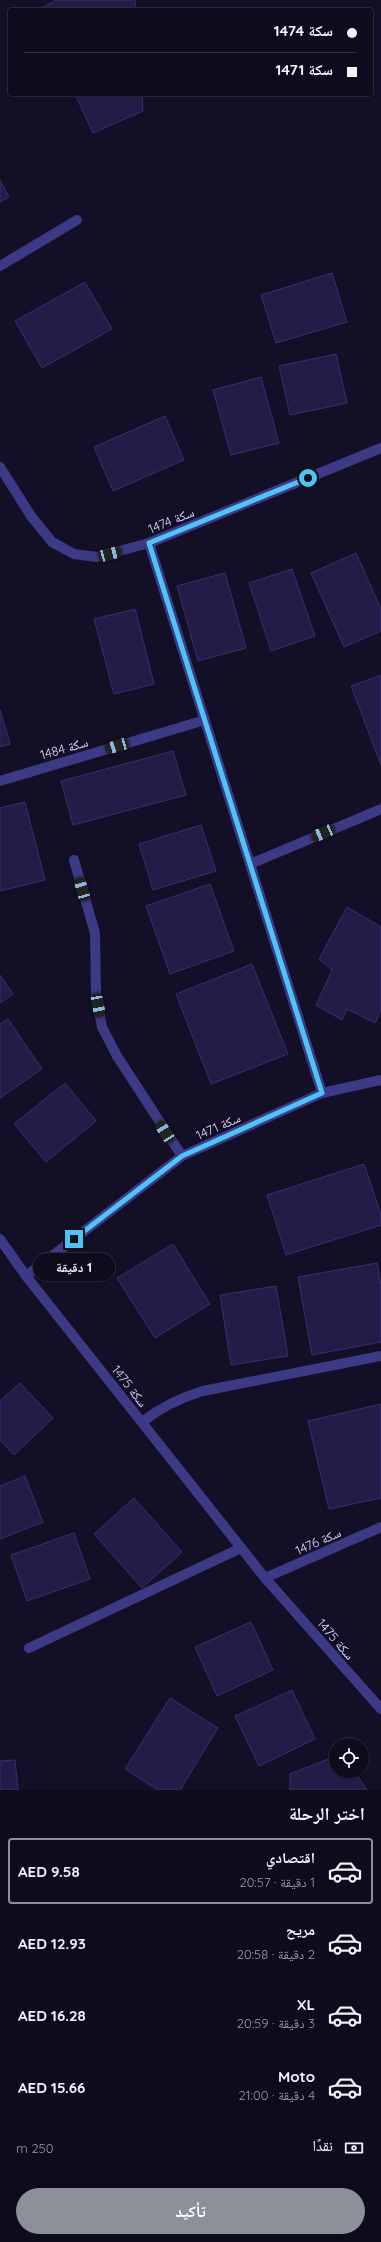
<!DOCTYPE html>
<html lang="ar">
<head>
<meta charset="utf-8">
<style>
  :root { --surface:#0e0b1c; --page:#1c1929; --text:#f1f3f6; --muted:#9b9ba3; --line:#2e2b3b; --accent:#8c9099 }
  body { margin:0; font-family:Quicksand,"Noto Naskh Arabic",sans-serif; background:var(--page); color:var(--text); direction:rtl; height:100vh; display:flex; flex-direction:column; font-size:15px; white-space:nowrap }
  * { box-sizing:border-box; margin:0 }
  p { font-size:13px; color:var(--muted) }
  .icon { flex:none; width:22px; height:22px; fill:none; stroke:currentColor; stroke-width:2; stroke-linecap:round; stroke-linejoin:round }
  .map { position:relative; height:1790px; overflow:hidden; direction:ltr }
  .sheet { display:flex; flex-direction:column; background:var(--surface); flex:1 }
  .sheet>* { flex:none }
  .banner { position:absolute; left:8px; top:8px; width:365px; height:88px; border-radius:4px; box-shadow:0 1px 3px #0004,0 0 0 1px var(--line); direction:rtl; display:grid; align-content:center; height:88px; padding:0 16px; background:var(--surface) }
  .tools { position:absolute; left:329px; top:1738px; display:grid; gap:8px }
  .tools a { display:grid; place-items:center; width:40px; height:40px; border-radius:50%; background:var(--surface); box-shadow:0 1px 3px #0004,0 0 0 1px var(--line); font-size:20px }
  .end { position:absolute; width:18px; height:18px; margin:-9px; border:5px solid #4fc3f7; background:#111; box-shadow:0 0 0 2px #111 }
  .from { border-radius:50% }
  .bubble { position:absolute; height:28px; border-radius:14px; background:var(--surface); box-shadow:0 1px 3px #0004,0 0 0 1px var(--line); font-size:13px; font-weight:700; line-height:28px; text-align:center; direction:rtl }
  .car { position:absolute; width:12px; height:24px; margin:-12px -6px; border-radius:5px; box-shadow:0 0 3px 1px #0007; background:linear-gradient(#222 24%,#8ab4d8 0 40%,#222 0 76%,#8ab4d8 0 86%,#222 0) }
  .banner b { display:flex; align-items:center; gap:14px; height:38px; font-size:15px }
  .banner b+b { border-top:1px solid var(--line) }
  .banner i { width:10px; height:10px; background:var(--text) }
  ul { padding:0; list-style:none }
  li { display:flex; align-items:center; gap:12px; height:66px; margin:0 8px 6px; padding:0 8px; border:2px solid transparent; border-radius:4px }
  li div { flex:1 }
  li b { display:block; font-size:15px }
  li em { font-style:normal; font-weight:700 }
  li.selected { border-color:var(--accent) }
  li>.icon { width:36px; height:36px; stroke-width:1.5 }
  h2 { padding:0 16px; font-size:18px; line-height:48px }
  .pay { display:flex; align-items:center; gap:10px; height:44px; padding:0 16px; font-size:15px }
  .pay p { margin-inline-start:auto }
  .action { display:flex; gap:8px; margin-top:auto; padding:8px 16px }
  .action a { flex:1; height:46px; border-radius:24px; background:var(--accent); color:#fff; font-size:16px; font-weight:700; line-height:46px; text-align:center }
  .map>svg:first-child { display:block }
</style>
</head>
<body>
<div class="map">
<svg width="381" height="1790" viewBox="0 0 381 1790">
  <rect width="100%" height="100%" fill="#130f26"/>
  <g fill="#241b47" stroke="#3b2d73">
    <polygon points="56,0 135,0 136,10 38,10"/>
    <polygon points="75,94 142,94 143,111 93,133"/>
    <polygon points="0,180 9,197 0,202"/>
    <polygon points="332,273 347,322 276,343 261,295"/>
    <polygon points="85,282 112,329 42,368 15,321"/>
    <polygon points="336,354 347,403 290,415 279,366"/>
    <polygon points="261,377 279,443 231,455 213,390"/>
    <polygon points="165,416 184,460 113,491 94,447"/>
    <polygon points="356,553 381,609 381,631 344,647 311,573"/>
    <polygon points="292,569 315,636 271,651 249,583"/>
    <polygon points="225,573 246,648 198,661 177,586"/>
    <polygon points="135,609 154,684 114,694 94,619"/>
    <polygon points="381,675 381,765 351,686"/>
    <polygon points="0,710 10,744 0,747"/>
    <polygon points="173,751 186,795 73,825 61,781"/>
    <polygon points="25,802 45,880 0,891 0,808"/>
    <polygon points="201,825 216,871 153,890 139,844"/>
    <polygon points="210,884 234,951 170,974 146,906"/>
    <polygon points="347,907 381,927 381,1010 375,1023 347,1009 342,1020 316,1005 332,970 319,959"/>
    <polygon points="252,964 288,1054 211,1084 176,994"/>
    <polygon points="0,975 13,994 0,1003"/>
    <polygon points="8,1019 42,1069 0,1098 0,1024"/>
    <polygon points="65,1083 96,1121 46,1162 14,1124"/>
    <polygon points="364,1164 381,1215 381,1225 286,1255 267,1195"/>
    <polygon points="173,1244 210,1304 155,1338 117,1278"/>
    <polygon points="377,1263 381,1285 381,1342 312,1355 298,1277"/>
    <polygon points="276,1286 288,1356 231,1365 220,1295"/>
    <polygon points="20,1383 53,1418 14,1455 0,1440 0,1401"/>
    <polygon points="381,1404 381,1498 329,1509 308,1421"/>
    <polygon points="25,1476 43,1522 0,1539 0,1486"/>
    <polygon points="134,1498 182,1552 142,1588 94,1534"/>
    <polygon points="74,1533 90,1579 27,1601 11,1555"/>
    <polygon points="251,1622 273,1670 217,1696 195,1647"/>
    <polygon points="292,1690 315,1739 259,1766 235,1716"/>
    <polygon points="170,1698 218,1728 180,1790 158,1790 125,1769"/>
    <polygon points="336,1756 336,1771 354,1771 367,1790 290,1790 290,1774"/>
    <polygon points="15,1760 18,1790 0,1790 0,1761"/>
  </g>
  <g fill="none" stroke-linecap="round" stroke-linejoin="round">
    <g stroke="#3d3a85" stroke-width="10">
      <polyline points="149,543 250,864"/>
      <polyline points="0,781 205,720"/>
    </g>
    <g stroke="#3d3a85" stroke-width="10">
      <polyline points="0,266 77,220"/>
      <polyline points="0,467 31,516 52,542 74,554 97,557 149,543 381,448"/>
      <polyline points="74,860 95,933 96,994 102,1027 117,1056 182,1156"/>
      <polyline points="322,1093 250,864 381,809"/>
      <polyline points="0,1239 26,1276 265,1578 381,1709"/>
      <polyline points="26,1276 182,1156 322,1093 381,1080"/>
      <path d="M142,1422C161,1407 179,1398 203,1391L381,1356"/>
      <polyline points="265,1578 381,1527"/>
      <polyline points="29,1648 241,1548"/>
    </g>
  </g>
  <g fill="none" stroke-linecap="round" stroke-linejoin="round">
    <polyline stroke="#4fc3f7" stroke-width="5" points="74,1239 182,1156 322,1093 149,543 308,478"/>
  </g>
  <g text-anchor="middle" stroke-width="4" stroke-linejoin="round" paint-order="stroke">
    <g font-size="13" fill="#d9d4ff" stroke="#130f26">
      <text transform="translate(171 520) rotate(-22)" y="5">سكة 1474</text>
      <text transform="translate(64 748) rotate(-16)" y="5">سكة 1484</text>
      <text transform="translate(218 1126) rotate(-24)" y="5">سكة 1471</text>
      <text transform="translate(130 1386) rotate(52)" y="5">سكة 1475</text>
      <text transform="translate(318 1541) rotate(-24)" y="5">سكة 1476</text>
      <text transform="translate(336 1639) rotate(49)" y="5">سكة 1475</text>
    </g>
  </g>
</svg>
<div class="tools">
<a><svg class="icon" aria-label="locate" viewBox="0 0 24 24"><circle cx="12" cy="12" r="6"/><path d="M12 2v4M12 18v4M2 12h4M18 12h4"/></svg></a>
</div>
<i class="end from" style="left:308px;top:478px"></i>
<i class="end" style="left:74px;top:1239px"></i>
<div class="bubble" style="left:33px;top:1253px;width:82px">1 دقيقة</div>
<i class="car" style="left:110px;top:554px;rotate:75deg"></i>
<i class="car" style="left:117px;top:746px;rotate:254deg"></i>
<i class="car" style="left:323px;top:833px;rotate:247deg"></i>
<i class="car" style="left:82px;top:889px;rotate:344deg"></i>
<i class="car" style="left:98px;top:1005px;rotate:169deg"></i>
<i class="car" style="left:165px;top:1132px;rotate:327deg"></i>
<div class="banner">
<b><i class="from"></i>سكة 1474</b>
<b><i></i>سكة 1471</b>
</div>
</div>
<section class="sheet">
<h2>اختر الرحلة</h2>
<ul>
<li class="selected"><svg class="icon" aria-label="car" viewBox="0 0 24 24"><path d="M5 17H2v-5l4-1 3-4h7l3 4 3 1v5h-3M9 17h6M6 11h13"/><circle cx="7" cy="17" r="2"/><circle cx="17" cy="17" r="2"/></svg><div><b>اقتصادي</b><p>1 دقيقة · 20:57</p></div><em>AED 9.58</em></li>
<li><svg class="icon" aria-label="car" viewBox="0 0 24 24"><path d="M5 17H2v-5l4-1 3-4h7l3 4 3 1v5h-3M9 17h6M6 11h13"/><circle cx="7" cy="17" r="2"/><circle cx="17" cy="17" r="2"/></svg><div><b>مريح</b><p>2 دقيقة · 20:58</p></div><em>AED 12.93</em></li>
<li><svg class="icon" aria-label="car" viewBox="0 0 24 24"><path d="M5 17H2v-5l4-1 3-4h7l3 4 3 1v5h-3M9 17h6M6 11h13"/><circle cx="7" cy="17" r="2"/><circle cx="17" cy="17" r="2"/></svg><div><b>XL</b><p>3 دقيقة · 20:59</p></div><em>AED 16.28</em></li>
<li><svg class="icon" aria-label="car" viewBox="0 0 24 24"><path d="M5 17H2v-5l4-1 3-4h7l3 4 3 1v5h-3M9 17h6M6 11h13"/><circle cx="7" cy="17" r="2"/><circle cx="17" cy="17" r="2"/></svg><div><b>Moto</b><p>4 دقيقة · 21:00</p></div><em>AED 15.66</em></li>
</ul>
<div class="pay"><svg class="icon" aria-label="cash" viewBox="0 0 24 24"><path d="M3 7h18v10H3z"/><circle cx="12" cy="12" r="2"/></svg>نقدًا<p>250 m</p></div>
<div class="action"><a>تأكيد</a></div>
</section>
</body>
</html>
